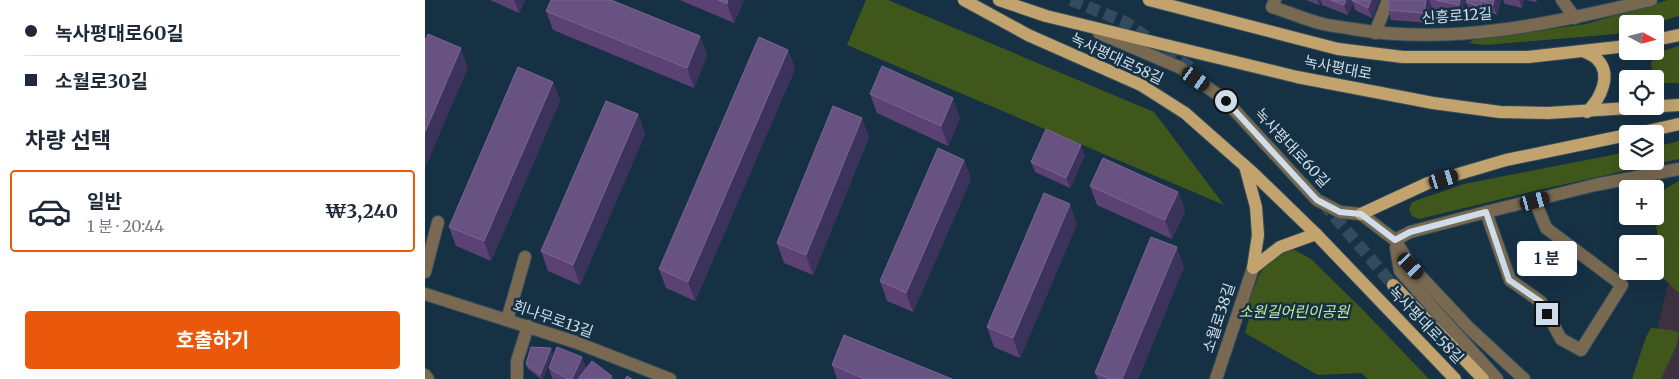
<!DOCTYPE html>
<html lang="ko">
<head>
<meta charset="utf-8">
<style>
  :root { --surface:#fff; --page:#f2f2f3; --text:#1f2937; --muted:#747a83; --line:#e0e1e3; --accent:#ea580c }
  body { margin:0; font-family:Merriweather,"Noto Sans KR",serif; background:var(--page); color:var(--text); height:100vh; display:flex; flex-direction:column; font-size:19px; white-space:nowrap }
  * { box-sizing:border-box; margin:0 }
  p { font-size:16px; color:var(--muted) }
  .icon { flex:none; width:28px; height:28px; fill:none; stroke:currentColor; stroke-width:2; stroke-linecap:round; stroke-linejoin:round }
  .map { position:relative; flex:1; overflow:hidden }
  .drawer { display:flex; flex-direction:column; background:var(--surface); width:425px }
  .drawer>* { flex:none }
  .guide { display:grid; align-content:center; height:110px; padding:0 25px; background:var(--surface) }
  .needle { width:32px; rotate:97deg }
  .fabs { position:absolute; left:1194px; top:15px; display:grid; gap:10px }
  .fabs a { display:grid; place-items:center; width:45px; height:45px; border-radius:5px; background:var(--surface); box-shadow:0 5px 20px #0002; font-size:25px }
  .end { position:absolute; width:22px; height:22px; margin:-11px; border:6px solid #cedde9; background:#111; box-shadow:0 0 0 2px #111 }
  .from { border-radius:50% }
  .bubble { position:absolute; height:35px; border-radius:5px; background:var(--surface); box-shadow:0 5px 20px #0002; font-size:16px; font-weight:700; line-height:35px; text-align:center }
  .car { position:absolute; width:15px; height:30px; margin:-15px -8px; border-radius:6px; box-shadow:0 0 4px 1px #0007; background:linear-gradient(#222 24%,#8ab4d8 0 40%,#222 0 76%,#8ab4d8 0 86%,#222 0) }
  .guide b { display:flex; align-items:center; gap:18px; height:48px; font-size:19px }
  .guide b+b { border-top:1px solid var(--line) }
  .guide i { width:12px; height:12px; background:var(--text) }
  ul { padding:0; list-style:none }
  li { display:flex; align-items:center; gap:15px; height:82px; margin:0 10px 8px; padding:0 15px; border:2px solid var(--line); border-radius:5px }
  li div { flex:1 }
  li b { display:block; font-size:19px }
  li em { font-style:normal; font-weight:700 }
  li.selected { border-color:var(--accent) }
  li>.icon { width:45px; height:45px; stroke-width:1.5 }
  h2 { padding:0 25px; font-size:22px; line-height:60px }
  .action { display:flex; gap:10px; margin-top:auto; padding:10px 25px }
  .action a { flex:1; height:58px; border-radius:5px; background:var(--accent); color:#fff; font-size:20px; font-weight:700; line-height:58px; text-align:center }
  main { display:flex; flex:1; min-height:0 }
  .map>svg:first-child { display:block }
</style>
</head>
<body>
<main>
<section class="drawer">
<div class="guide">
<b><i class="from"></i>녹사평대로60길</b>
<b><i></i>소월로30길</b>
</div>
<h2>차량 선택</h2>
<ul>
<li class="selected"><svg class="icon" aria-label="car" viewBox="0 0 24 24"><path d="M5 17H2v-5l4-1 3-4h7l3 4 3 1v5h-3M9 17h6M6 11h13"/><circle cx="7" cy="17" r="2"/><circle cx="17" cy="17" r="2"/></svg><div><b>일반</b><p>1 분 · 20:44</p></div><em>₩3,240</em></li>
</ul>
<div class="action"><a>호출하기</a></div>
</section>
<div class="map">
<svg width="1254" height="379" viewBox="0 0 1254 379">
  <rect width="100%" height="100%" fill="#163144"/>
  <polygon fill="#3e313f" points="1254,248 1254,379 1220,379 1243,285"/>
  <g fill="#40571b">
    <polygon points="441,0 463,0 729,112 799,205 422,45"/>
    <polygon points="1243,0 1254,0 1254,16 1226,24 1202,24 1202,31 1191,34 1060,45 1044,43 1048,40 1161,24"/>
    <path d="M1254,46V83H1236L1228,75L1226,63C1233,52 1241,49 1254,46Z"/>
    <polygon points="1254,141 1254,159 1118,189 994,219 987,216 984,210 987,202 1039,184 1202,152 1202,161 1230,161 1230,147"/>
    <polygon points="1254,181 1254,293 1238,278 1236,252 1229,216 1230,216 1230,210 1240,189"/>
    <polygon points="868,249 886,259 939,311 1004,379 943,379 936,373 893,375 820,333 825,315 820,310 835,273 849,254"/>
    <polygon points="1226,328 1247,330 1254,333 1252,344 1236,379 1207,379 1221,337"/>
  </g>
  <g fill="none" stroke-linecap="round" stroke-linejoin="round">
    <g stroke="#324b5d" stroke-width="12" stroke-dasharray="12 6" stroke-linecap="butt">
      <polyline points="646,0 700,22 767,69"/>
      <polyline points="898,203 968,285"/>
    </g>
    <defs>
      <g id="minor">
        <path d="M850,0L847,7C863,12 879,19 894,23C905,26 917,27 928,29C1028,46 1129,23 1226,0"/>
        <polyline points="1137,0 1150,18"/>
        <polyline points="674,33 756,68 801,101 892,200 915,212 936,214 970,240 986,266 1044,328 1099,379"/>
        <polyline points="950,33 963,0"/>
        <polyline points="1061,212 1085,280 1116,302 1136,339 1156,350 1197,285 1121,228 1110,201"/>
        <polyline points="970,240 985,232 1061,212 1170,185 1254,169"/>
        <polyline points="971,248 975,271 1072,379"/>
        <polyline points="0,272 13,222"/>
        <polyline points="0,294 150,342 245,379"/>
        <polyline points="82,320 100,257"/>
        <polyline points="0,375 3,379"/>
        <polyline points="92,379 92,361 103,326"/>
        <polyline points="791,379 828,268"/>
      </g>
      <g id="major">
        <polyline points="539,0 603,35 716,85 760,113 828,173 891,234 1030,379"/>
        <polyline points="574,0 621,16 872,77 1008,103 1075,112 1123,113 1254,105"/>
        <polyline points="724,0 913,49 978,57 1103,57 1202,46"/>
        <polyline points="1230,40 1254,35"/>
        <path d="M1158,51C1162,53 1169,56 1172,59C1188,75 1175,99 1162,112"/>
        <polyline points="1209,134 1254,124"/>
        <polyline points="820,166 831,207 833,235 828,268 855,247 891,234"/>
        <polyline points="936,214 1003,183 1081,160 1202,135"/>
        <polyline points="968,285 1058,379"/>
      </g>
    </defs>
    <use href="#minor" stroke="#334d5e" stroke-width="14"/>
    <use href="#major" stroke="#334d5e" stroke-width="14"/>
    <use href="#minor" stroke="#786950" stroke-width="12"/>
    <use href="#major" stroke="#c2a26d" stroke-width="12"/>
  </g>
  <g fill="#5c4175">
    <polygon points="65,0 100,0 94,13"/>
    <polygon points="255,0 319,0 309,23"/>
    <polygon points="881,0 954,0 947,18 930,10 928,3 923,15 897,5 896,1 894,5"/>
    <polygon points="1004,0 1040,0 1038,15 1007,9"/>
    <polygon points="1042,0 1076,0 1072,15 1061,11 1060,17 1045,12 1041,2"/>
    <polygon points="1078,0 1099,0 1097,8 1080,4"/>
    <polygon points="1100,0 1112,0 1111,2"/>
    <polygon points="1005,4 1003,23 966,20 963,10"/>
    <polygon points="121,11 275,36 282,56 269,88 128,30"/>
    <polygon points="363,50 370,69 270,301 241,288 234,269"/>
    <polygon points="128,82 135,101 66,261 31,246 24,227"/>
    <polygon points="445,94 535,118 523,146 452,113"/>
    <polygon points="213,114 220,134 155,285 123,271 116,251"/>
    <polygon points="444,137 388,275 359,263 352,243"/>
    <polygon points="660,155 645,188 610,172 606,162"/>
    <polygon points="539,160 546,179 488,312 462,301 455,281"/>
    <polygon points="665,186 753,192 760,211 747,239 672,205"/>
    <polygon points="652,224 595,358 569,347 562,327"/>
    <polygon points="759,267 713,379 673,379 670,373"/>
    <polygon points="128,354 118,379 116,379 103,369 101,364"/>
    <polygon points="407,365 527,379 412,379"/>
    <polygon points="161,367 159,372 187,376 188,379 129,379 127,378 124,368"/>
  </g>
  <g fill="#3b335c">
    <polygon points="89,0 100,0 94,13"/>
    <polygon points="303,0 319,0 309,23 302,4"/>
    <polygon points="892,0 896,0 894,5"/>
    <polygon points="921,0 926,0 928,3 923,15 919,5"/>
    <polygon points="946,0 954,0 947,18 943,8"/>
    <polygon points="1001,0 1004,0 1005,4 1003,23 999,13"/>
    <polygon points="1035,0 1040,0 1038,15 1034,5"/>
    <polygon points="1069,0 1076,0 1072,15 1068,5"/>
    <polygon points="1094,0 1099,0 1097,8"/>
    <polygon points="1057,1 1061,11 1060,17 1056,7"/>
    <polygon points="275,36 282,56 269,88 262,68"/>
    <polygon points="36,48 43,68 0,168 0,132"/>
    <polygon points="363,50 370,69 270,301 263,282"/>
    <polygon points="128,82 135,101 66,261 59,241"/>
    <polygon points="528,98 535,118 523,146 516,126"/>
    <polygon points="213,114 220,134 155,285 148,265"/>
    <polygon points="437,118 444,137 388,275 381,255"/>
    <polygon points="656,145 660,155 645,188 641,178"/>
    <polygon points="539,160 546,179 488,312 481,293"/>
    <polygon points="753,192 760,211 747,239 740,220"/>
    <polygon points="645,204 652,224 595,358 588,338"/>
    <polygon points="752,247 759,267 713,379 697,379"/>
    <polygon points="126,348 128,354 118,379 117,379 115,375"/>
    <polygon points="157,357 161,367 156,379 147,379"/>
  </g>
  <g fill="#685281" stroke="#786792">
    <polygon points="126,0 186,0 275,36 262,68 121,11"/>
    <polygon points="293,0 303,0 302,4"/>
    <polygon points="906,0 921,0 919,5"/>
    <polygon points="927,0 946,0 943,8"/>
    <polygon points="964,0 1001,0 999,13 963,10"/>
    <polygon points="1011,0 1035,0 1034,5"/>
    <polygon points="1042,0 1069,0 1068,5 1057,1 1056,7 1041,2"/>
    <polygon points="3,34 36,48 0,132 0,41"/>
    <polygon points="334,37 363,50 263,282 234,269"/>
    <polygon points="457,66 528,98 516,126 445,94"/>
    <polygon points="93,67 128,82 59,241 24,227"/>
    <polygon points="181,101 213,114 148,265 116,251"/>
    <polygon points="408,106 437,118 381,255 352,243"/>
    <polygon points="621,129 656,145 641,178 606,162"/>
    <polygon points="513,148 539,160 481,293 455,281"/>
    <polygon points="678,158 753,192 740,220 665,186"/>
    <polygon points="619,193 645,204 588,338 562,327"/>
    <polygon points="726,237 752,247 697,379 686,379 670,373"/>
    <polygon points="419,335 527,379 440,379 407,365"/>
    <polygon points="106,347 126,348 115,375 101,364"/>
    <polygon points="132,347 157,357 147,379 143,379 124,368"/>
    <polygon points="167,361 187,376 184,379 153,379"/>
    <polygon points="202,376 207,379 200,379"/>
  </g>
  <g fill="none" stroke-linecap="round" stroke-linejoin="round">
    <polyline stroke="#cedde9" stroke-width="6" points="801,101 892,200 915,212 936,214 970,240 985,232 1061,212 1084,280 1116,302 1122,314"/>
  </g>
  <g text-anchor="middle" stroke-width="5" stroke-linejoin="round" paint-order="stroke">
    <g font-size="15" fill="#cedde9" stroke="#163144">
      <text transform="translate(1032 16) rotate(-4)" y="5">신흥로12길</text>
      <text transform="translate(692 59) rotate(25)" y="5">녹사평대로58길</text>
      <text transform="translate(913 68) rotate(11)" y="5">녹사평대로</text>
      <text transform="translate(867 148) rotate(47)" y="5">녹사평대로60길</text>
      <text transform="translate(794 318) rotate(-72)" y="5">소월로38길</text>
      <text transform="translate(128 319) rotate(19)" y="5">회나무로13길</text>
      <text transform="translate(1001 325) rotate(46)" y="5">녹사평대로58길</text>
    </g>
    <g font-size="15" font-style="italic" fill="#c5ec91" stroke="#163144">
      <text x="869" y="317">소원길어린이공원</text>
    </g>
  </g>
</svg>
<div class="fabs">
<a><svg class="needle" viewBox="-14 -14 28 28"><path d="M0-13l5 13h-10z" fill="#e53935"/><path d="M0 13l5-13h-10z" fill="#747a83"/></svg></a>
<a><svg class="icon" aria-label="locate" viewBox="0 0 24 24"><circle cx="12" cy="12" r="6"/><path d="M12 2v4M12 18v4M2 12h4M18 12h4"/></svg></a>
<a><svg class="icon" aria-label="layers" viewBox="0 0 24 24"><path d="M12 4l9 5-9 5-9-5zM3 14l9 5 9-5"/></svg></a>
<a>+</a>
<a>−</a>
</div>
<i class="end from" style="left:801px;top:101px"></i>
<i class="end" style="left:1122px;top:314px"></i>
<div class="bubble" style="left:1092px;top:241px;width:60px">1 분</div>
<i class="car" style="left:771px;top:79px;rotate:125deg"></i>
<i class="car" style="left:1019px;top:179px;rotate:73deg"></i>
<i class="car" style="left:1110px;top:201px;rotate:75deg"></i>
<i class="car" style="left:986px;top:266px;rotate:137deg"></i>
</div>
</main>
</body>
</html>
